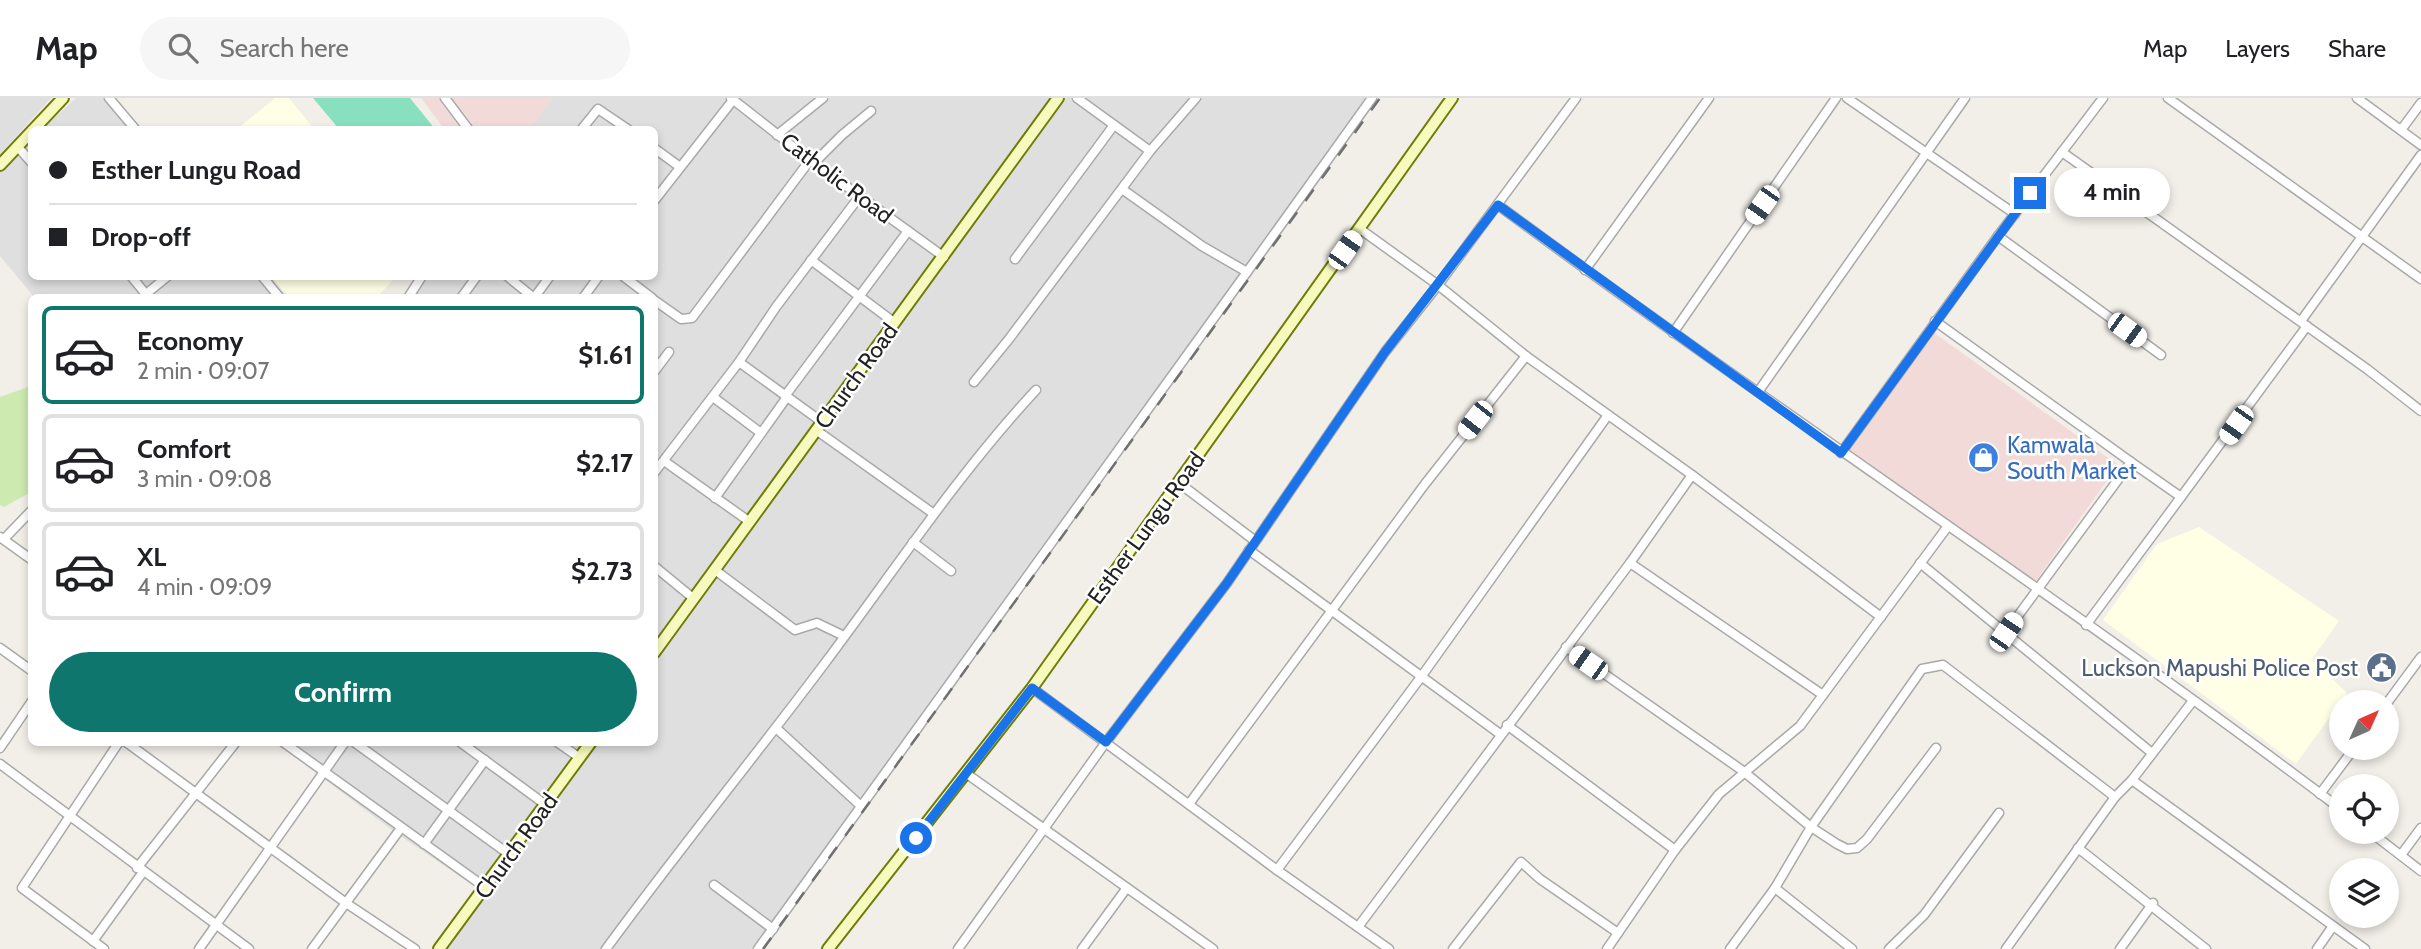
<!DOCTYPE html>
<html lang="en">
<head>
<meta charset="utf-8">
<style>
  :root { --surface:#fff; --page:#f6f6f6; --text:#202124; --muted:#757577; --line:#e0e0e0; --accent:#0f766e }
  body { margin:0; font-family:Cabin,sans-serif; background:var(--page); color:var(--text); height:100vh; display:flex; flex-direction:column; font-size:26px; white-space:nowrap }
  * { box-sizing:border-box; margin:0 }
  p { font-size:23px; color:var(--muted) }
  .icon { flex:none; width:38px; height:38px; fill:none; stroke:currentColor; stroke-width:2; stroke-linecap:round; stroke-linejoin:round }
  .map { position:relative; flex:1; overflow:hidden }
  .sheet { position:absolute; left:28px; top:196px; width:630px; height:452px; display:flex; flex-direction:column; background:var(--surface); border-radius:10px; box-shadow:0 4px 10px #0003 }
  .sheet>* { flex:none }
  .banner { position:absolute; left:28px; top:28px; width:630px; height:154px; border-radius:10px; box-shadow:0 4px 10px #0003; display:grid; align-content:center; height:154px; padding:0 21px; background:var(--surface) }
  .needle { width:46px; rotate:45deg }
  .tools { position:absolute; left:2329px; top:592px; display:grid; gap:14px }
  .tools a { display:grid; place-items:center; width:70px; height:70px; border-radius:50%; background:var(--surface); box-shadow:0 4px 10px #0003; font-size:35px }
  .end { position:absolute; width:32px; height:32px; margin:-16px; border:9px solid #1a73e8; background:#fff; box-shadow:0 0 0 4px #fff }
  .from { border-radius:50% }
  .bubble { position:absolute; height:49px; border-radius:24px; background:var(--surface); box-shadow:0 4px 10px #0003; font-size:23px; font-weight:800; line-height:49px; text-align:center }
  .car { position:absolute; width:21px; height:42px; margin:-21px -10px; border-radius:9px; box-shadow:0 0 5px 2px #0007; background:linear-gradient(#fff 24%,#345 0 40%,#fff 0 76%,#345 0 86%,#fff 0) }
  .banner b { display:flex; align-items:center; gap:24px; height:66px; font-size:26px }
  .banner b+b { border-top:2px solid var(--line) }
  .banner i { width:18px; height:18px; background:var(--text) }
  ul { padding:12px 0 0; list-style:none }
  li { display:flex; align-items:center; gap:21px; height:98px; margin:0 14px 10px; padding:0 7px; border:4px solid var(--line); border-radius:10px }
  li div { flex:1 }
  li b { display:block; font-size:26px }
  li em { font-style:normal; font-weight:800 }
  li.on { border-color:var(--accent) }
  li>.icon { width:63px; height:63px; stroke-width:1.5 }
  .cta { display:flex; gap:14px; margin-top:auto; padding:14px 21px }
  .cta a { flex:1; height:80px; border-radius:42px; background:var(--accent); color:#fff; font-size:28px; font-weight:800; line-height:80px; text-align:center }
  header { display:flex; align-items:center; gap:42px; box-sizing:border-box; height:98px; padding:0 35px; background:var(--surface); border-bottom:2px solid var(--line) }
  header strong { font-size:33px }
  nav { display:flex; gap:38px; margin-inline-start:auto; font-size:24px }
  .search { width:490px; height:63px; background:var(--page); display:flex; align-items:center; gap:18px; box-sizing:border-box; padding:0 24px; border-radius:38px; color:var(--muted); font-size:26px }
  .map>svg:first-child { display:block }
</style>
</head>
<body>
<header>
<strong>Map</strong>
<div class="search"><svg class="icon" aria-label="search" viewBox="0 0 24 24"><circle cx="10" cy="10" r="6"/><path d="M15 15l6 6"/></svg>Search here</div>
<nav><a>Map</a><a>Layers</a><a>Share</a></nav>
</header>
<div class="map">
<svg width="2421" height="851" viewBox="0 0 2421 851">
  <rect width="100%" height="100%" fill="#f2efe9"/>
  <g fill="#e0dfdf">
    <polygon points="0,0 51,0 0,56"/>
    <polygon points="76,0 104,0 131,31 41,32"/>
    <polygon points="552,0 726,0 731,5 735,0 1370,0 751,851 436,851 480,792 396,735 275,644 654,644 654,200 413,199 427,179 654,178 654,32 529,31"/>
    <polygon points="31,40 32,178 256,179 273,199 34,199 0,158 0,73"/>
  </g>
  <g fill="#f2dad9">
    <polygon points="421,0 552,0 529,32 444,31"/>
    <polygon points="1933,234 2118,367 2035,484 1850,353"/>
  </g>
  <g fill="#ffffe5">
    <polygon points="275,0 289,0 314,31 237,31"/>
    <polygon points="271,179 396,179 376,200 289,199"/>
    <polygon points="2199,429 2339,523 2312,561 2347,595 2296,666 2103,522 2157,446"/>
  </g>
  <polygon fill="#cdebb0" points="28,289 32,290 31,394 4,409 0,407 0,299"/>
  <polygon fill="#88e0be" points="313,0 410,0 435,31 339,31"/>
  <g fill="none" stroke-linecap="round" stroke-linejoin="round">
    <defs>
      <g id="street">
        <polyline points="109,0 136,32"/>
        <polyline points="445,0 469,32"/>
        <polyline points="731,0 810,62 944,159"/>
        <polyline points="1077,0 1150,53"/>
        <polyline points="1847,0 2015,116"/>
        <polyline points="2168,0 2421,181"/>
        <polyline points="2357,0 2421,47"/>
        <polyline points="581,32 598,11 629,32"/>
        <polyline points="2401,32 2421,5"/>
        <polyline points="777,37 823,0"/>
        <polyline points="17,48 32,65"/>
        <polyline points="654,50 680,69"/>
        <polyline points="2062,54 2367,271 2421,313"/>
        <polyline points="814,65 842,37 871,13"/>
        <polyline points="654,103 733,2"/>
        <path d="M1498,107C1776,313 2066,503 2342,712"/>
        <polyline points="1360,131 1438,187 1526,258 1692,377 1881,519"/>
        <polyline points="1998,138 2161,257"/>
        <polyline points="1015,161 1114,27"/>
        <polyline points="811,162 895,225"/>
        <polyline points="1585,172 1709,0"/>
        <polyline points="1247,174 1372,0"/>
        <polyline points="131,178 149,200"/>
        <polyline points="262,178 280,200"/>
        <polyline points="507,178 534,200"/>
        <polyline points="623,178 652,200"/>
        <polyline points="146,196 168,178"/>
        <polyline points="408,200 422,178"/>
        <polyline points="461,200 477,178"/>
        <polyline points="534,200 550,178"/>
        <polyline points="583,200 599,178"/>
        <polyline points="654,202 681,221 692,220 810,62"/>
        <polyline points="1935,223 2131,364 2006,534"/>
        <polyline points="2301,223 2421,57"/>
        <polyline points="1673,235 1836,0"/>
        <polyline points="654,274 669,254"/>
        <polyline points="974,284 1009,241 1150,53 1196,0"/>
        <polyline points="1758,294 1965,0"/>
        <polyline points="785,298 908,133"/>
        <polyline points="713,299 761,335"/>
        <polyline points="822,324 739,264 776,209 859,99"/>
        <polyline points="816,332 934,416"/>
        <polyline points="1841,355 1998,138 2103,0"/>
        <polyline points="664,363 750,424"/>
        <polyline points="2131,364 2181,399 2307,228"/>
        <polyline points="654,375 739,264"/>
        <polyline points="1179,385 1254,442"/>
        <polyline points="715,400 787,299"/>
        <polyline points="0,439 32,462"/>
        <polyline points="4,441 32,412"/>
        <polyline points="913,444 951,473"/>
        <polyline points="1249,452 1500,636"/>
        <polyline points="1630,465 1823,597"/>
        <polyline points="1920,465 2152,655"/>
        <polyline points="654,468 693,500"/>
        <polyline points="715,472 795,532 817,525 844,538"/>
        <polyline points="2086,527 2181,399"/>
        <polyline points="1566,549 1743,673 1811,729 1837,746 1847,751 1857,750 1867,741 1936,650"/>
        <polyline points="0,550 32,573"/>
        <polyline points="1032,590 1277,772 1389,851"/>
        <polyline points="2387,605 2421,559"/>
        <polyline points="1507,627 1675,752"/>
        <polyline points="776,630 861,708"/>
        <polyline points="126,644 346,805 415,851"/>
        <polyline points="283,644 486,790"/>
        <polyline points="354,644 510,757"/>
        <polyline points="460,644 546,707"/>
        <polyline points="557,644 580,660"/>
        <polyline points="0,650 32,603"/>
        <polyline points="0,666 249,851"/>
        <polyline points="967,676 1213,851"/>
        <polyline points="2132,682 2365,851"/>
        <polyline points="2320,696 2355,649"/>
        <polyline points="1189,706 1425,386 1526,258"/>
        <polyline points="2369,733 2421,773"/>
        <polyline points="424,746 485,662"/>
        <polyline points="2078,750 2206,851"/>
        <polyline points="2401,757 2421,730"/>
        <polyline points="137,770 236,644"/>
        <polyline points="1277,772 1421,579 1608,317"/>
        <polyline points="714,787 773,831"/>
        <polyline points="1775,790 1852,851"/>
        <polyline points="1358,829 1630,465 1692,377"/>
        <polyline points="93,843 143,774"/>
        <polyline points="104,851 22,790 119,644"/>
        <polyline points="199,851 345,644"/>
        <polyline points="312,851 401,730"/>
        <path d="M606,851C677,754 753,661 825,565C894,473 958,376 1036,292"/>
        <polyline points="758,851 1247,174 1202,148 1122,91"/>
        <polyline points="958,851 1106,644 1227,485 1385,254 1438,187 1576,0"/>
        <polyline points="1082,851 1126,791"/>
        <polyline points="1453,851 1521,764 1540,781 1618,835"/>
        <polyline points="1607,851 1675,752 1719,696 1800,628 1948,428"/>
        <polyline points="1730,851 1775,790 1811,729 1922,571 1943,567 2115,699"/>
        <polyline points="1889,851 1924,817 1999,715"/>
        <polyline points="2006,851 2115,699 2132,682 2192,604"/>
        <polyline points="2120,851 2153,805"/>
        <polyline points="2317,851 2333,828"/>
      </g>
      <g id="secondary">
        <polyline points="33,32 63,0"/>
        <polyline points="0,67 32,33"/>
        <polyline points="654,555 1058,0"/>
        <polyline points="439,851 591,644"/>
        <polyline points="828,851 1032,590 1452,0"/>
      </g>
    </defs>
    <use href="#street" stroke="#a9a9a9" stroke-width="11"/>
    <use href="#secondary" stroke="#707d05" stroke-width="14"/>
    <use href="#street" stroke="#fff" stroke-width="8"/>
    <use href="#secondary" stroke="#f7fabf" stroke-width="10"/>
    <polyline stroke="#707070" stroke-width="2.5" stroke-dasharray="14 14" stroke-linecap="butt" points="763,851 1380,0"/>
  </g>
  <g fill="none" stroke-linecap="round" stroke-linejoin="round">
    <polyline stroke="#1a73e8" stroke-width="9" points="916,740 1032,590 1106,644 1227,485 1385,254 1498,107 1841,355 2030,95"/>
  </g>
  <defs>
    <symbol id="shop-disc" viewBox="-11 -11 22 22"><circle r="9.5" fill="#3f7fe0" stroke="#fff"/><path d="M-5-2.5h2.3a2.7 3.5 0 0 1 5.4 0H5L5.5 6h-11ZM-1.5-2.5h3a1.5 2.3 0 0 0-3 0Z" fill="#fff"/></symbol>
    <symbol id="civic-disc" viewBox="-11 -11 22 22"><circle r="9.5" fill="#5c6f8a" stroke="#fff"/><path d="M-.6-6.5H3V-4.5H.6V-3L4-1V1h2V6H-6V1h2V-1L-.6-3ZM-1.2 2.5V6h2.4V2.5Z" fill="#fff"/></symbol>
  </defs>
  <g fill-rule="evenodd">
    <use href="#shop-disc" x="1966" y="342" width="35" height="35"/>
    <use href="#civic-disc" x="2364" y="552" width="35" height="35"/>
  </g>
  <g text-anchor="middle" stroke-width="5" stroke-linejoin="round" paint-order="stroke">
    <g font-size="23" fill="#222" stroke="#fff">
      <text transform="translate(837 80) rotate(37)" y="8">Catholic Road</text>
      <text transform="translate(856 278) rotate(-54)" y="8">Church Road</text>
      <text transform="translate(1146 430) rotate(-54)" y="8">Esther Lungu Road</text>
      <text transform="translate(516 748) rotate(-54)" y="8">Church Road</text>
    </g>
    <g font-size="23" fill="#366cbe" stroke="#fff" text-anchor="start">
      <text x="2007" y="355">Kamwala<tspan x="2007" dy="26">South Market</tspan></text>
    </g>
    <g font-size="23" fill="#4e5e75" stroke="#fff" text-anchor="end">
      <text x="2358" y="578">Luckson Mapushi Police Post</text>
    </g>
  </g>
</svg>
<div class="tools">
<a><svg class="needle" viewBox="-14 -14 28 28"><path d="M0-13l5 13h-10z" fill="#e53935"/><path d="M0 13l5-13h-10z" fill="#757577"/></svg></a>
<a><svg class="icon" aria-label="locate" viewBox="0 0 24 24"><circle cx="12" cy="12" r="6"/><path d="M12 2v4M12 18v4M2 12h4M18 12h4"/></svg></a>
<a><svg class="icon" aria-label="layers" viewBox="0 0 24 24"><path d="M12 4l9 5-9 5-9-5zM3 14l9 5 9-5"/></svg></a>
</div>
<i class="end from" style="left:916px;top:740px"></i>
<i class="end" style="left:2030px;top:95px"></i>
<div class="bubble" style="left:2054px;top:70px;width:116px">4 min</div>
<i class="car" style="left:1762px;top:107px;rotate:215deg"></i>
<i class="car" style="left:1345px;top:152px;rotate:35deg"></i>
<i class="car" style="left:2127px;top:232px;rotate:126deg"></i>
<i class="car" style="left:1475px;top:322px;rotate:218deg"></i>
<i class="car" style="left:2236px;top:327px;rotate:215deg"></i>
<i class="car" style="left:2006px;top:534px;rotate:34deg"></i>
<i class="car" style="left:1588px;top:565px;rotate:305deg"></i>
<div class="banner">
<b><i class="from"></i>Esther Lungu Road</b>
<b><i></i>Drop-off</b>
</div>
<section class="sheet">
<ul>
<li class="on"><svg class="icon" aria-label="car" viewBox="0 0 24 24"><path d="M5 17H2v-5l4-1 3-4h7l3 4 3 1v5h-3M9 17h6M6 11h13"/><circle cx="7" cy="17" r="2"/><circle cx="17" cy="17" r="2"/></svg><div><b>Economy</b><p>2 min · 09:07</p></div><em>$1.61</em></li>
<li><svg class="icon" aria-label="car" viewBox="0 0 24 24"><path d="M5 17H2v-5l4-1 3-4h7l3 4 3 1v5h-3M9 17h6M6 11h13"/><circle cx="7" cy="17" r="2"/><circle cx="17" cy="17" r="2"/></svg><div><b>Comfort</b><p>3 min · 09:08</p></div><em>$2.17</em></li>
<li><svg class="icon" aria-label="car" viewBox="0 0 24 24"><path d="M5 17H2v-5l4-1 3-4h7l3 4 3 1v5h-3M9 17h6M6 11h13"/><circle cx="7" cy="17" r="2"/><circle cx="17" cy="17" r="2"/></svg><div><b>XL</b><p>4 min · 09:09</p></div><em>$2.73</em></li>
</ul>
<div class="cta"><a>Confirm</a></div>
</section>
</div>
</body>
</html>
